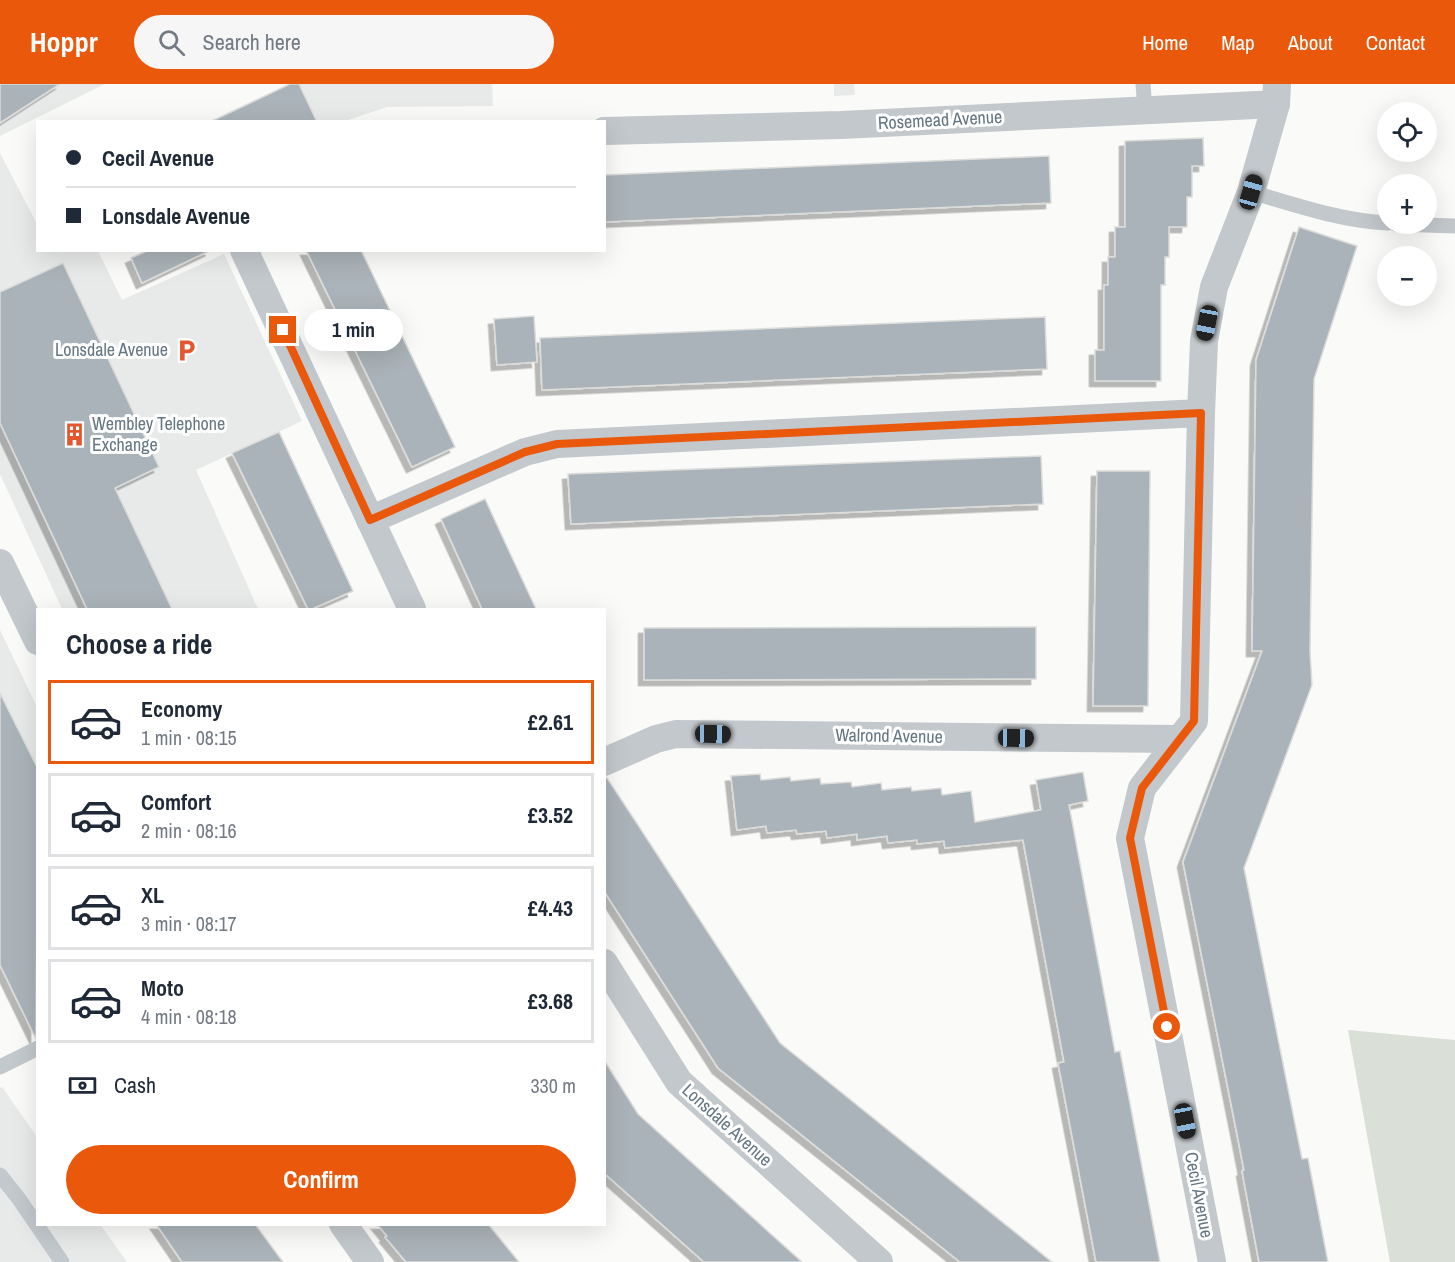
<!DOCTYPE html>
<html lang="en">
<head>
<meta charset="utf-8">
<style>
  :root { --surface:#fff; --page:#f6f6f7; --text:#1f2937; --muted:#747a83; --line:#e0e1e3; --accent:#ea580c }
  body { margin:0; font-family:"Archivo Narrow",sans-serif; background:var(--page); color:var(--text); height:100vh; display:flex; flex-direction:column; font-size:22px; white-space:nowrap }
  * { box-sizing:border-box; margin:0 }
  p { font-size:20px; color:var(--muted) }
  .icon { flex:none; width:33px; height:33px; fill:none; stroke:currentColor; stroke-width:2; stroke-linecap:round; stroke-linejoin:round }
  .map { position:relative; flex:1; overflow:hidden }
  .side { position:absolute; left:36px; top:524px; width:570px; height:618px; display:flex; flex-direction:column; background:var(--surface); border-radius:0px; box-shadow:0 6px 24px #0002 }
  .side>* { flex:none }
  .guide { position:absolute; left:36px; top:36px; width:570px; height:132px; border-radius:0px; box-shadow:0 6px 24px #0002; display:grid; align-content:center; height:132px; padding:0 30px; background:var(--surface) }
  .fabs { position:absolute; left:1377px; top:18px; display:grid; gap:12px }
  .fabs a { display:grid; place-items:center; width:60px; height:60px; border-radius:50%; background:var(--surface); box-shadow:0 6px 24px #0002; font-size:30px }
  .end { position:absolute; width:27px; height:27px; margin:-14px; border:8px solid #ea580c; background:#fff; box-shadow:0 0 0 3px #fff }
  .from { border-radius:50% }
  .bubble { position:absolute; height:42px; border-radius:21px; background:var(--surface); box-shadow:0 6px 24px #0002; font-size:20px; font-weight:800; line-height:42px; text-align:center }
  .car { position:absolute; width:18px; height:36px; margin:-18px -9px; border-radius:8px; box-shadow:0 0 4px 2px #0007; background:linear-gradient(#222 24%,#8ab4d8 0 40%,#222 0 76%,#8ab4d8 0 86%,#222 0) }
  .guide b { display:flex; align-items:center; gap:21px; height:57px; font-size:22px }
  .guide b+b { border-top:2px solid var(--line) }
  .guide i { width:15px; height:15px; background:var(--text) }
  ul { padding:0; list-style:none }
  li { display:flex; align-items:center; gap:18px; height:84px; margin:0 12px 9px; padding:0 18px; border:3px solid var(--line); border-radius:0px }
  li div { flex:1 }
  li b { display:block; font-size:22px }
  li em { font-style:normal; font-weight:800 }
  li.selected { border-color:var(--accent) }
  li>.icon { width:54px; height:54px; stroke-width:1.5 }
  h2 { padding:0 30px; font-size:27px; line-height:72px }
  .pay { display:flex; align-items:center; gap:15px; height:66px; padding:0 30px; font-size:22px }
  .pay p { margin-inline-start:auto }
  .button { display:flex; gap:12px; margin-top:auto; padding:12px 30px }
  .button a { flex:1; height:69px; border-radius:36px; background:var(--accent); color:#fff; font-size:24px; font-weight:800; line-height:69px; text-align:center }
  header { display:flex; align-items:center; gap:36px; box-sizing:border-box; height:84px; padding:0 30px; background:var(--accent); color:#fff }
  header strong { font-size:28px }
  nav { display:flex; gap:33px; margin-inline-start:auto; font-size:21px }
  .search { width:420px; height:54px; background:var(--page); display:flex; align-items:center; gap:15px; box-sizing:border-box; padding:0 21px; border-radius:33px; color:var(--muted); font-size:22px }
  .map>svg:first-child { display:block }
</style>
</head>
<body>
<header>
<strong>Hoppr</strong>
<div class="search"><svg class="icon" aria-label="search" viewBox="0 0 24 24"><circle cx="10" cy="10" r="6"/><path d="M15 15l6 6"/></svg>Search here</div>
<nav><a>Home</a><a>Map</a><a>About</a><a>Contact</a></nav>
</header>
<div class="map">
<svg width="1455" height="1178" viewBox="0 0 1455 1178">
  <defs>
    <filter id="shadow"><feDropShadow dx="-5.5" dy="5.5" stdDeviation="0" flood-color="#0004"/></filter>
  </defs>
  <rect width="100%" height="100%" fill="#fafaf8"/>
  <g fill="#e8e9e9">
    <polygon points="0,0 105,0 0,52"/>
    <polygon points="299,0 492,0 493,22 387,23 345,37 317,37"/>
    <polygon points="834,0 854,0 855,11 834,12"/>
    <polygon points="0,69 37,140 38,166 98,167 122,216 224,170 302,337 196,386 258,525 62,525 0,390"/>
    <polygon points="0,546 38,625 37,677 0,696"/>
    <polygon points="2,1003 37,1053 38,1140 100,1140 127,1178 0,1178 0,1004"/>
  </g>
  <polygon fill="#dadfd7" points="1348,946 1455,956 1455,1178 1390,1178"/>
  <g fill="#aab3b9" stroke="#dcdcda" stroke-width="1.5" filter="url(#shadow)">
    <polygon points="0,0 60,0 0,39"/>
    <polygon points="290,0 299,0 317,38 210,38"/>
    <polygon points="1203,54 1204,82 1192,82 1192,113 1187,113 1187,143 1169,143 1169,173 1165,173 1165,201 1161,201 1161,297 1095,297 1095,266 1104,266 1104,201 1108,201 1108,173 1115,173 1115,143 1125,143 1125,57"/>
    <polygon points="1049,72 1051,119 604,138 604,91"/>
    <polygon points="1299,143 1357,162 1314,295 1310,567 1312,601 1244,784 1302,1075 1308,1074 1328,1178 1259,1178 1242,1087 1244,1086 1236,1045 1183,778 1262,567 1252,567 1256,276"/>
    <polygon points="149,166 211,166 142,199 131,174"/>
    <polygon points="306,166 361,166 455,363 412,383"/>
    <polygon points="63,179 159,383 115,404 172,525 87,525 0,339 0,208"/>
    <polygon points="534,232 537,278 497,281 494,235"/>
    <polygon points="1045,233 1047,285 542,306 540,254"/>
    <polygon points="279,348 353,507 312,525 308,525 232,369"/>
    <polygon points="1041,372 1043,420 571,440 568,390"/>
    <polygon points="1097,387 1150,387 1148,622 1093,622"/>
    <polygon points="485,415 509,467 536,525 482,525 441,435"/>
    <polygon points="1036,543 1036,595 644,596 644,544"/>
    <polygon points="0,609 38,685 36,955 0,881"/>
    <polygon points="1083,688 1088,717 1069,721 1115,968 1120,967 1160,1178 1096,1178 1058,979 1064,978 1023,756 945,764 944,757 917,760 917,756 888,759 887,752 857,756 857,750 827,754 826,747 797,750 796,746 767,749 766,742 737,746 731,692 760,690 761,696 790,693 791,697 820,694 821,700 851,698 852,703 881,699 882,706 911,703 912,707 941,704 942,711 971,707 975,738 1041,726 1036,696"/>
    <polygon points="604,694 607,694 636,738 780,959 1052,1178 960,1178 718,984 604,807"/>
    <polygon points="604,976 638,1030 802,1178 704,1178 604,1089"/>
    <polygon points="156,1140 255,1140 283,1178 182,1178"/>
    <polygon points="377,1140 488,1140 519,1178 406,1178 385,1153 387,1152"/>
  </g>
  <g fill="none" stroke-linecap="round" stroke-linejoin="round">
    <g stroke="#c3c8cc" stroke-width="15">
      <polyline points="1143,0 1145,26"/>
      <path d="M1251,108C1295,121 1342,137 1388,139"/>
      <polyline points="1395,140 1455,142"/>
      <polyline points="0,983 38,964"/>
      <polyline points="0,1091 19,1115 62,1178"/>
    </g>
    <g stroke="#c3c8cc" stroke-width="28">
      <polyline points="604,47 841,41 1276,20"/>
      <polyline points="244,166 412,525"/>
      <polyline points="370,436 525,368 557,360 1201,329"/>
      <polyline points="0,479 38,557"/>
      <polyline points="604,678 656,655 676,650 1179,655"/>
      <polyline points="604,879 679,998 879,1178"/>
      <polyline points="343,1140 370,1178"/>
      <polyline points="1212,1178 1130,754 1142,704 1194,637 1201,329 1204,257 1214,203 1251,108 1276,20 1277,0"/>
    </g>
  </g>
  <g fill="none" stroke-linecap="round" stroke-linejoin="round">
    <polyline stroke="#ea580c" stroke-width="8" points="283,246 370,436 525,368 557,360 1201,329 1194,637 1142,704 1130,754 1167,943"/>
  </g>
  <defs>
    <symbol id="parking-bare" viewBox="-9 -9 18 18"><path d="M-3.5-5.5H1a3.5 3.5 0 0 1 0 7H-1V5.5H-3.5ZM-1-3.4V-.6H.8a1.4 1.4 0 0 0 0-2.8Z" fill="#e4572e" stroke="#fff" stroke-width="2.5" paint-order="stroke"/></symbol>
    <symbol id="building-bare" viewBox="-9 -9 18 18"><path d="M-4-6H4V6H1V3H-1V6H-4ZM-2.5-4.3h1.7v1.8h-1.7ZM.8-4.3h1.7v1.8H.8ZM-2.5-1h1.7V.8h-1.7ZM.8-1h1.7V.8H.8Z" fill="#e4572e" stroke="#fff" stroke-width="2.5" paint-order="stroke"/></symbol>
  </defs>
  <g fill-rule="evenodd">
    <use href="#parking-bare" x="170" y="250" width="33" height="33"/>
    <use href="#building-bare" x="58" y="334" width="33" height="33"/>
  </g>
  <g text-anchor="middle" stroke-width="6" stroke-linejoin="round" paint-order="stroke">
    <g font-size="18" fill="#657683" stroke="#fff">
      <text transform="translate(940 36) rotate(-3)" y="6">Rosemead Avenue</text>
      <text transform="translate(889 652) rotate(1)" y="6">Walrond Avenue</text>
      <text transform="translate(727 1041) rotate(42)" y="6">Lonsdale Avenue</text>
      <text transform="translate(1199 1111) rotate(79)" y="6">Cecil Avenue</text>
    </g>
    <g font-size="18" fill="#657683" stroke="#fff" text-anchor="end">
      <text x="168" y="272">Lonsdale Avenue</text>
      <text x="92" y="346" text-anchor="start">Wembley Telephone<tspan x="92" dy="21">Exchange</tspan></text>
    </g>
  </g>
</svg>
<div class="fabs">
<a><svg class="icon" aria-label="locate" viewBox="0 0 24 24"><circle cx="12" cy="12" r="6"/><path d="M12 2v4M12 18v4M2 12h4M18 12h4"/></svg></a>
<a>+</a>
<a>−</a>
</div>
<i class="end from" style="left:1167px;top:943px"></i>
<i class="end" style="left:283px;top:246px"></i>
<div class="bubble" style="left:304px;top:225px;width:99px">1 min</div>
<i class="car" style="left:1251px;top:108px;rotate:16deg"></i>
<i class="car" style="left:1207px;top:239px;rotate:191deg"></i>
<i class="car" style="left:713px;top:650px;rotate:91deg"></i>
<i class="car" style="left:1016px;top:654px;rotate:91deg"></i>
<i class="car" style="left:1185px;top:1037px;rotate:169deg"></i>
<div class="guide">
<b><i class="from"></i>Cecil Avenue</b>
<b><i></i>Lonsdale Avenue</b>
</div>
<section class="side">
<h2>Choose a ride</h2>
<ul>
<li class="selected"><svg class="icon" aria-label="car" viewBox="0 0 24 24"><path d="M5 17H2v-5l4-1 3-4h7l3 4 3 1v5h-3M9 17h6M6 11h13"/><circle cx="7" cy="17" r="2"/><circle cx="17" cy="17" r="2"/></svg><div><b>Economy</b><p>1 min · 08:15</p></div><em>£2.61</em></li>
<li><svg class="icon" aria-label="car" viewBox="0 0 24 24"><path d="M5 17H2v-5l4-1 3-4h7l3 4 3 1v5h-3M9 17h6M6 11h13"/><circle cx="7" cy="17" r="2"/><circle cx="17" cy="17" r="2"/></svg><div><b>Comfort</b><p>2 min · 08:16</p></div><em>£3.52</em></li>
<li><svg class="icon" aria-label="car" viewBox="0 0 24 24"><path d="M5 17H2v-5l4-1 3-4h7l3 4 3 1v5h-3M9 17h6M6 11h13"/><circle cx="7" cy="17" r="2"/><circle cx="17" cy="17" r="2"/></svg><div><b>XL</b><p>3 min · 08:17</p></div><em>£4.43</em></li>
<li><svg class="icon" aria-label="car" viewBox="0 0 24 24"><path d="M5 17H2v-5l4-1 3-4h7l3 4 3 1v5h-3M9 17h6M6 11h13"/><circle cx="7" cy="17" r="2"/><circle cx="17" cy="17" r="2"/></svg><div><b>Moto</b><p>4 min · 08:18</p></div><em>£3.68</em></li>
</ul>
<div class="pay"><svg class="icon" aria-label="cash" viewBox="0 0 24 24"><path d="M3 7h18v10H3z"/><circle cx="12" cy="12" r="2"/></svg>Cash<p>330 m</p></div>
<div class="button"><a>Confirm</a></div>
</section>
</div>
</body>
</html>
